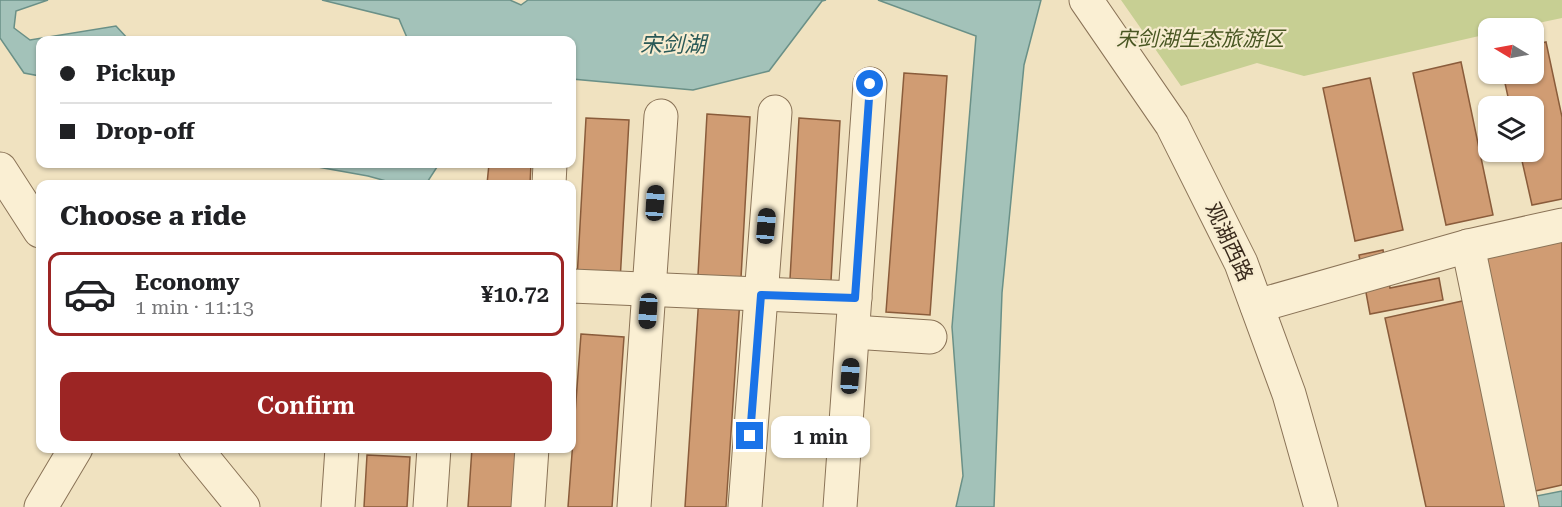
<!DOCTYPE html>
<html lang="en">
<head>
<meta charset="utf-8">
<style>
  :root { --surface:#fff; --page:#f2f2f2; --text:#202124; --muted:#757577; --line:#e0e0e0; --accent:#9c2524 }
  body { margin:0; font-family:"Roboto Serif","Noto Sans SC",serif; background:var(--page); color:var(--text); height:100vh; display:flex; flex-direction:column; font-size:22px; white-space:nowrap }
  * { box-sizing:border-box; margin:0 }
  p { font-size:20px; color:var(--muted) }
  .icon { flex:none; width:33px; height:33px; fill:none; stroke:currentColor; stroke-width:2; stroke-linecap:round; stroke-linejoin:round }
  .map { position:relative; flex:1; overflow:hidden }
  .details { position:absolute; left:36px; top:180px; width:540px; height:273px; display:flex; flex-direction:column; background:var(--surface); border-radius:12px; box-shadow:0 2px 4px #0004 }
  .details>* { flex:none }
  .guide { position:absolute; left:36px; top:36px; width:540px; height:132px; border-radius:12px; box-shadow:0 2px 4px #0004; display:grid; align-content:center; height:132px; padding:0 24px; background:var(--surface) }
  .needle { width:39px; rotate:280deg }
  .buttons { position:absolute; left:1478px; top:18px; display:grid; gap:12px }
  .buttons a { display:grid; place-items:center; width:66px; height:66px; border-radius:12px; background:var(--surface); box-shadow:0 2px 4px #0004; font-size:30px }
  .end { position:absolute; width:27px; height:27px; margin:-14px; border:8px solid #1a73e8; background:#fff; box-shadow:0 0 0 3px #fff }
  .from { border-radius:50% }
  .bubble { position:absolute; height:42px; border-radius:12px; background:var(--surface); box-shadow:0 2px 4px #0004; font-size:20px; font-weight:600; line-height:42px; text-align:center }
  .car { position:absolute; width:18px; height:36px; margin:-18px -9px; border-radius:8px; box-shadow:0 0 4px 2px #0007; background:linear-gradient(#222 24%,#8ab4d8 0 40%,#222 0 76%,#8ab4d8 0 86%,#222 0) }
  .guide b { display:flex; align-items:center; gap:21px; height:57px; font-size:22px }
  .guide b+b { border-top:2px solid var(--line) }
  .guide i { width:15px; height:15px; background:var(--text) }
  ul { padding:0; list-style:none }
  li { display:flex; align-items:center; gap:18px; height:84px; margin:0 12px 9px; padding:0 12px; border:3px solid transparent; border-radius:12px }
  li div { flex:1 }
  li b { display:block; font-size:22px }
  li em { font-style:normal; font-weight:600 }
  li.selected { border-color:var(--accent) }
  li>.icon { width:54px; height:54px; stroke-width:1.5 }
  h2 { padding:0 24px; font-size:27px; line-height:72px }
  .button { display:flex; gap:12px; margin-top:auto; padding:12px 24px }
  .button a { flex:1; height:69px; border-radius:12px; background:var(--accent); color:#fff; font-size:24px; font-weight:600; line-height:69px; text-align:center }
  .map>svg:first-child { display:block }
</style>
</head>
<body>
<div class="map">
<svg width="1562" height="507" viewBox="0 0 1562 507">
  <rect width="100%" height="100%" fill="#f0e2c0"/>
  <polygon fill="#c7cf93" points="1121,0 1562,0 1562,18 1514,28 1488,28 1488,34 1304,76 1257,63 1181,86"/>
  <g fill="#a3c2b9" stroke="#6a9087" stroke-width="1.5">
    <polygon points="0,0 48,0 16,11 14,28 30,40 116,26 129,40 40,40 40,76 24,73 0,38"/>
    <polygon points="322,0 510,0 521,5 528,0 826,0 822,1 769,71 693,90 572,79 572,40 408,40 399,19"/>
    <polygon points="878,0 1041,0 1024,65 1002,293 994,507 956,507 963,476 952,327 976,36"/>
    <polygon points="301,164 439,164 426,184 397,184 368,176"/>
    <polygon points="1562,491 1562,507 1517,507 1516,500"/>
  </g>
  <g fill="#d09c73" stroke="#8a5c3b" stroke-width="1.5">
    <polygon points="1546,42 1562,117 1562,199 1532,205 1520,152 1533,152 1533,106 1510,106 1503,74 1533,74 1533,45"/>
    <polygon points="1461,62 1493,215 1446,225 1413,73"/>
    <polygon points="904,73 947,76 930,315 886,312"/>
    <polygon points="1370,78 1403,230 1355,241 1323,88"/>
    <polygon points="707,114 750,117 741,278 698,275"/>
    <polygon points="586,118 629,120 620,282 577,279"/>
    <polygon points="799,118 840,121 831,281 790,279"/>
    <polygon points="489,164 531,164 530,184 487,184"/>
    <polygon points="1562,232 1562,485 1535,491 1484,249"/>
    <polygon points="1383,250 1390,288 1439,278 1443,300 1370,314 1359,255"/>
    <polygon points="699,296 740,299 726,507 685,507"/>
    <polygon points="1467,300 1513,507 1426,507 1385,318"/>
    <polygon points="581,334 624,337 612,507 568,507"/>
    <polygon points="472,448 516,448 512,507 468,507"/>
    <polygon points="367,455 410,457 407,507 364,507"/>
  </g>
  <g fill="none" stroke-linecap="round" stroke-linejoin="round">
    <defs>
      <g id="minor">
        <polyline points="1086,0 1172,125 1241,263 1289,394 1321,507"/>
        <polyline points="0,169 40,231"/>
        <polyline points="549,184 550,164"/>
        <polyline points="1468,246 1522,507"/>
        <polyline points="572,286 855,298"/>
        <polyline points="1257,306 1468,246 1562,225"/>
        <polyline points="853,332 930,337"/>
        <polyline points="195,448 243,507"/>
        <polyline points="41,507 76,448"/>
        <polyline points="338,507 342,448"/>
        <polyline points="430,507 434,448"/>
        <polyline points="528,507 532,448"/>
        <polyline points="634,507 661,116"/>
        <polyline points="745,507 775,112"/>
        <polyline points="840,507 870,84"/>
      </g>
    </defs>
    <use href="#minor" stroke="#8a7357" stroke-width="35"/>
    <use href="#minor" stroke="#faefd3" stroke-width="33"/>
  </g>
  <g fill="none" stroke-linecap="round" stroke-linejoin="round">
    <polyline stroke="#1a73e8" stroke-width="8" points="750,436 761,295 855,298 870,84"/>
  </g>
  <g text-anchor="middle" stroke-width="4.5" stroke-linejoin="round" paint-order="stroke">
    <g font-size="21" font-style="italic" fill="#485622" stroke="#f7ecd0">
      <text x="1200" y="46">宋剑湖生态旅游区</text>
    </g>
    <g font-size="21" fill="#392a1c" stroke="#f7ecd0">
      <text transform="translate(1229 242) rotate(65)" y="7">观湖西路</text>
    </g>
    <g font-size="22" font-style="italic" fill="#2a5957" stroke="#f7ecd0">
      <text x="673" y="52">宋剑湖</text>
    </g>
  </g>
</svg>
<div class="buttons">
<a><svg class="needle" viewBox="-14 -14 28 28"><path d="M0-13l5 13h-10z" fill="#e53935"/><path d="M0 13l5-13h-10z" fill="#757577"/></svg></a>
<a><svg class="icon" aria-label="layers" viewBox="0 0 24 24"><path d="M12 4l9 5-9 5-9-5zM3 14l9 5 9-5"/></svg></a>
</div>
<i class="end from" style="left:870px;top:84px"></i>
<i class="end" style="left:750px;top:436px"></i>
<div class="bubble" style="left:771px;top:416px;width:99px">1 min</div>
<i class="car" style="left:655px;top:203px;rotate:4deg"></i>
<i class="car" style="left:766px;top:226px;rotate:5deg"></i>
<i class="car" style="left:648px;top:311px;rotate:184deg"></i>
<i class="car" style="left:850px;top:376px;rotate:4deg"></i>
<div class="guide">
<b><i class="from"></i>Pickup</b>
<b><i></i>Drop-off</b>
</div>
<section class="details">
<h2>Choose a ride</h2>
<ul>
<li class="selected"><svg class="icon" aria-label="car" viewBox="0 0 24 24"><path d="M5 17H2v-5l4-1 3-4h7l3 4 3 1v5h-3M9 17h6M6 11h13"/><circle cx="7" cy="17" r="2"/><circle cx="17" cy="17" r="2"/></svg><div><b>Economy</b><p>1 min · 11:13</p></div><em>¥10.72</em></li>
</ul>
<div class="button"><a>Confirm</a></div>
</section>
</div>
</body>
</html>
